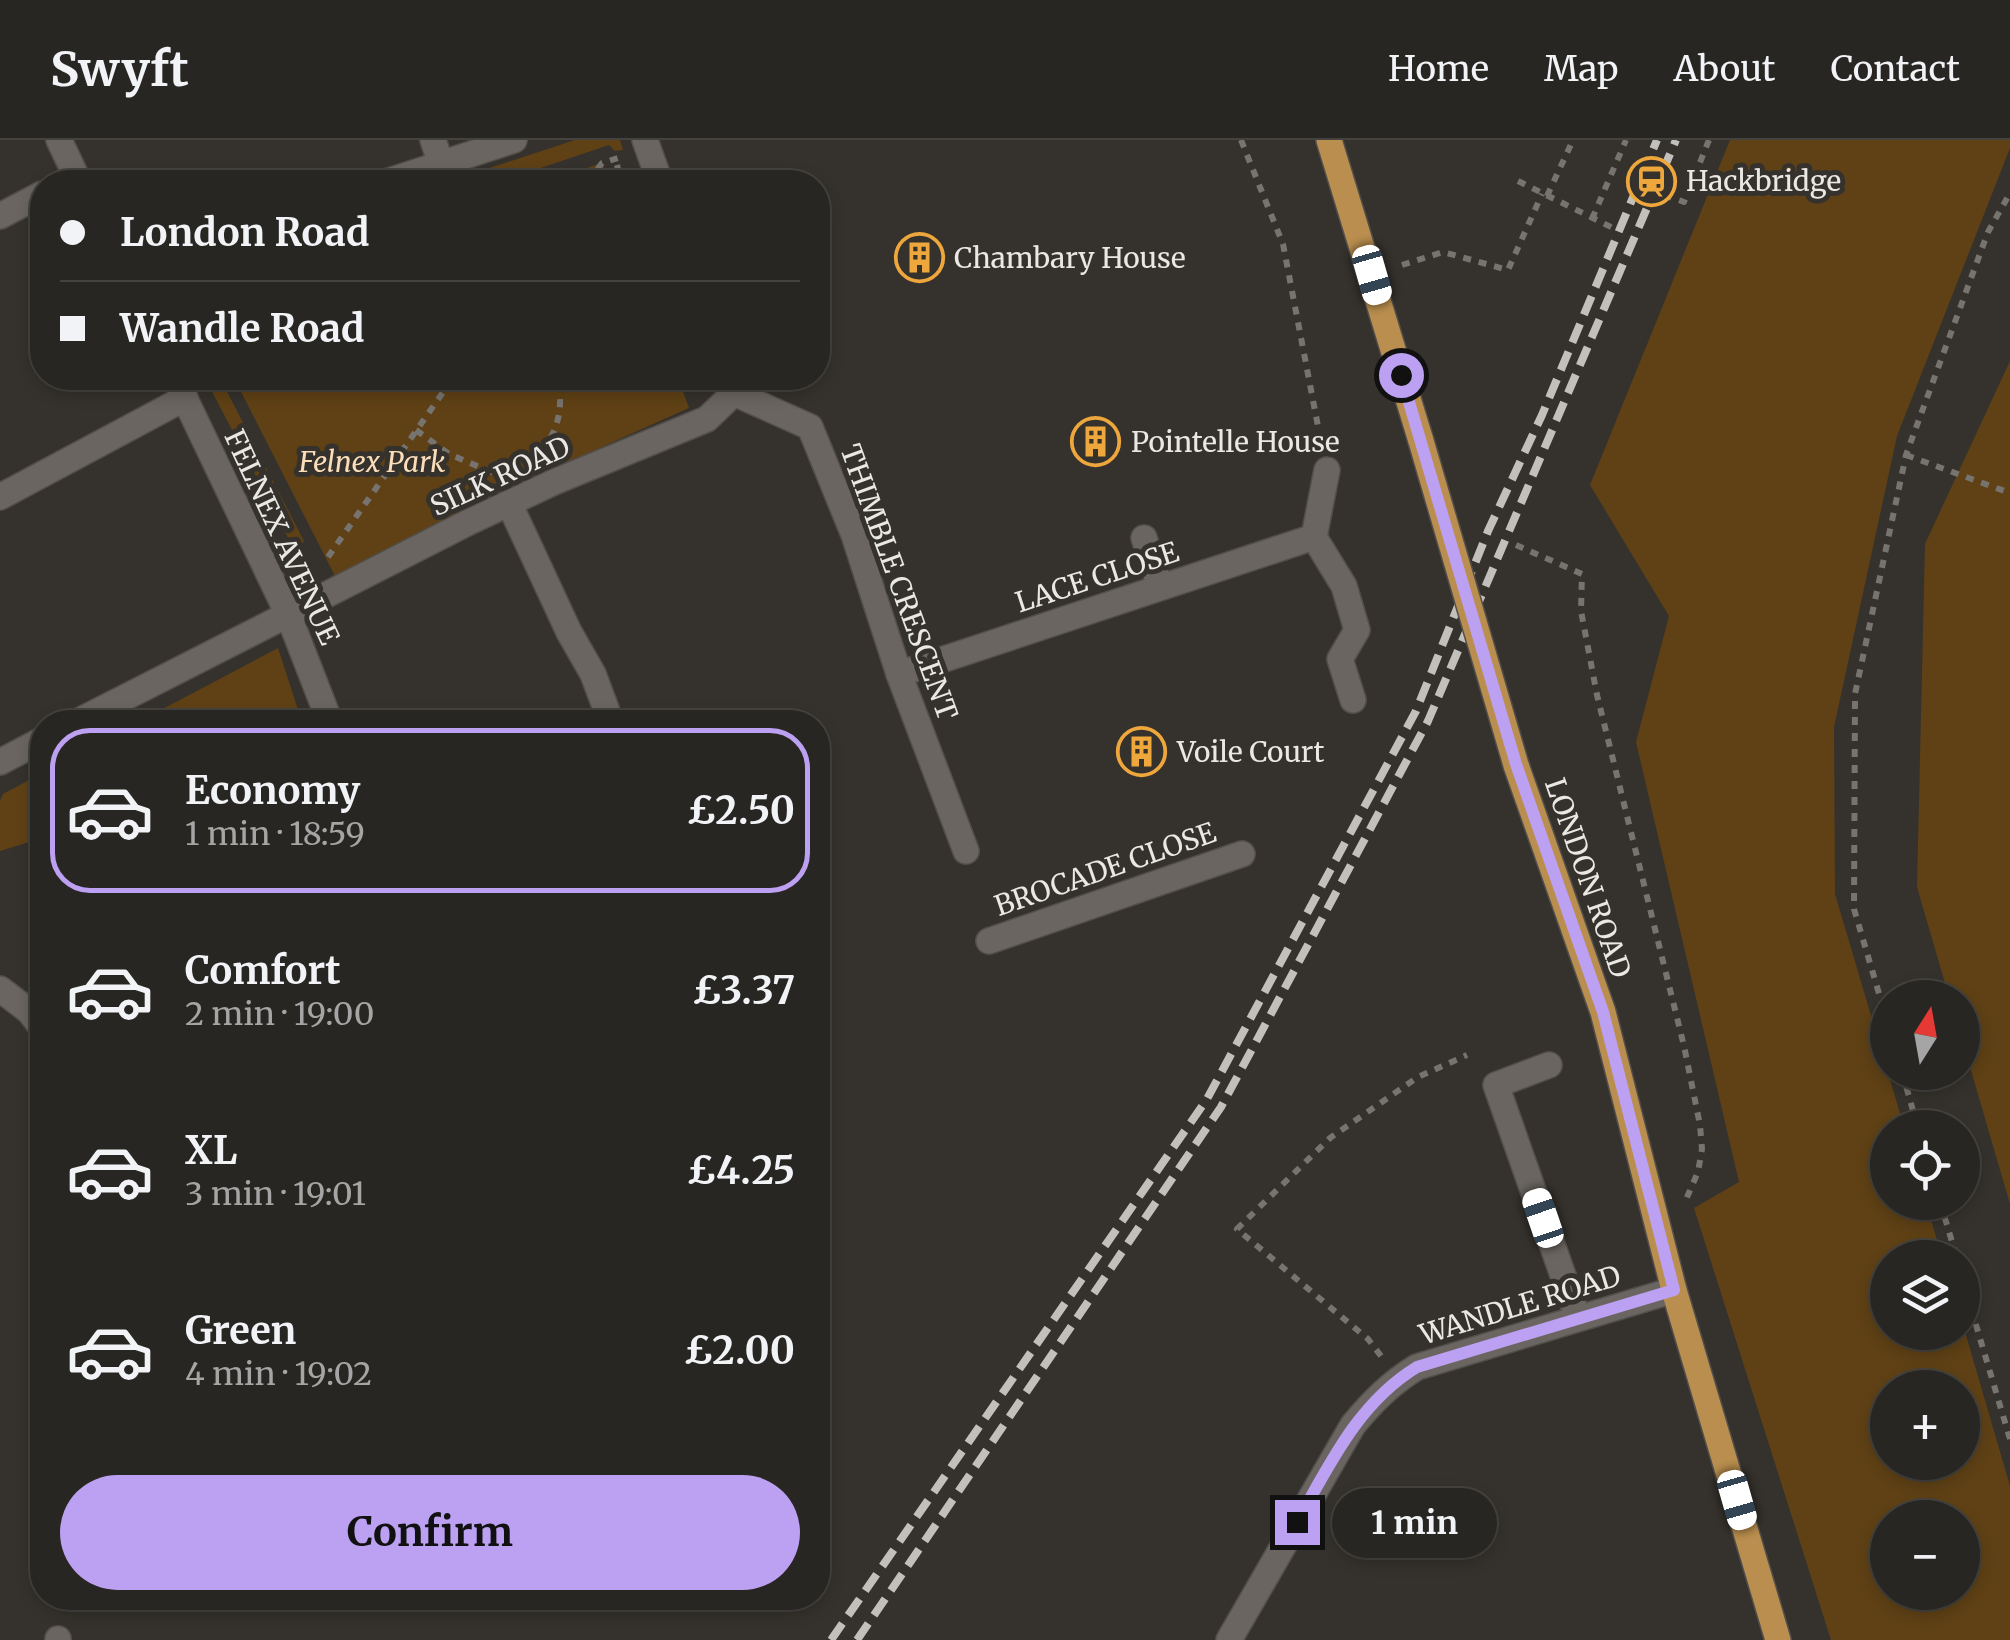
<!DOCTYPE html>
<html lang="en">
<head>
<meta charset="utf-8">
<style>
  :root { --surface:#282622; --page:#302e2a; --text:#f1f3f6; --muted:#a5a5a5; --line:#444340; --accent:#bca0f2 }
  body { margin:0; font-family:Merriweather,serif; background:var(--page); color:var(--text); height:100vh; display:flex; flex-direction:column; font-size:38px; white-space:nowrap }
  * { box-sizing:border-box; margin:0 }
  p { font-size:32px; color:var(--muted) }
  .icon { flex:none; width:55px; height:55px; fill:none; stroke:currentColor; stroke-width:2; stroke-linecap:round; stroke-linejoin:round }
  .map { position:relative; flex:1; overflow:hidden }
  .panel { position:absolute; left:30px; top:570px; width:800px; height:900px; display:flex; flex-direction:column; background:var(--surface); border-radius:40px; box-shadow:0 5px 15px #0003,0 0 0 2px var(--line) }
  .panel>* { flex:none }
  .hud { position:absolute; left:30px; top:30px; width:800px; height:220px; border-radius:40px; box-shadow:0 5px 15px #0003,0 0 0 2px var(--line); display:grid; align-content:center; height:220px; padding:0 30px; background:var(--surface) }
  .needle { width:65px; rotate:11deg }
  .controls { position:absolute; left:1870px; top:840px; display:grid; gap:20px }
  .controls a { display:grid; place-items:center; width:110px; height:110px; border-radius:50%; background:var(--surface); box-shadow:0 5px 15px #0003,0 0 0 2px var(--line); font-size:50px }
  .end { position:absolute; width:45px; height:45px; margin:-22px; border:12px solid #bca0f2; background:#111; box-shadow:0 0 0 5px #111 }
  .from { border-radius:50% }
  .bubble { position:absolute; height:70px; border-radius:35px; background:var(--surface); box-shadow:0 5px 15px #0003,0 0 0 2px var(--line); font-size:32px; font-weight:700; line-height:70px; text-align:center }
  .car { position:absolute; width:30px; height:60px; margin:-30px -15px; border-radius:12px; box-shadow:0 0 8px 2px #0007; background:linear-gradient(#fff 24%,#345 0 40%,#fff 0 76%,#345 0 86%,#fff 0) }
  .hud b { display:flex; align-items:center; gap:35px; height:95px; font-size:38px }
  .hud b+b { border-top:2px solid var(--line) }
  .hud i { width:25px; height:25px; background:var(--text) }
  ul { padding:18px 0 0; list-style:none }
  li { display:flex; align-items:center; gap:30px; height:165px; margin:0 20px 15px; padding:0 10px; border:5px solid transparent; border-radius:40px }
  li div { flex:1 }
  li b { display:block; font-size:38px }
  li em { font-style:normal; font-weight:700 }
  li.current { border-color:var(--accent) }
  li>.icon { width:90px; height:90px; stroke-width:1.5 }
  .button { display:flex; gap:20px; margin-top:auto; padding:20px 30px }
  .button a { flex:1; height:115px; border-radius:60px; background:var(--accent); color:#111; font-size:40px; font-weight:700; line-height:115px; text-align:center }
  header { display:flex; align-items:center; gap:60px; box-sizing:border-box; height:140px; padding:0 50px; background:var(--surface); border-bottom:2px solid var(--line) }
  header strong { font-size:48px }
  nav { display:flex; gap:55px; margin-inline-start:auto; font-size:35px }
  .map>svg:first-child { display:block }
</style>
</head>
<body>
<header>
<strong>Swyft</strong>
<nav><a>Home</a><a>Map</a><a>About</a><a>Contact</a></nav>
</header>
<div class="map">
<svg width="2010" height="1500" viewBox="0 0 2010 1500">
  <rect width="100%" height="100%" fill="#35322d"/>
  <g fill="#5f4115" fill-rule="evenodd">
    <polygon points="575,0 620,0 623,10 615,11 609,5 499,42 447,42"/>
    <path d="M1730,0H2010V8L1897,296L1834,587L1835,754L1904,987L1888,988V1062L1926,1063L1942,1117L1888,1118V1192H1962L1963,1185L2010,1346V1500H1831L1694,1068L1739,1042L1636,602L1669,476L1590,345ZM1888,1248H1962V1322H1888ZM1888,1378H1962V1452H1888Z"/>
    <polygon points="602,23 609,42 545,42"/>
    <polygon points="2010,221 2010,1064 1963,903 1962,858 1949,857 1917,747 1925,404"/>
    <polygon points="205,238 220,238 304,401 297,415"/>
    <polygon points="234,238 678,238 689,268 546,332 335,436"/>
    <polygon points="278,508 302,582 138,582"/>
    <polygon points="42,633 42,698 0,711 0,661 3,654"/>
  </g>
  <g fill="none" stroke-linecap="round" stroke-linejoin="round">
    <defs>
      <g id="minor">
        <polyline points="59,0 79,42"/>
        <polyline points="433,0 441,24"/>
        <polyline points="645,0 660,42"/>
        <polyline points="386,42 514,0"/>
        <polyline points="0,76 42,54"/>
        <polyline points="175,238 288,474 330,582"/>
        <polyline points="729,239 734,253 810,287 854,395 899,534 966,711"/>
        <polyline points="0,357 185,258"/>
        <polyline points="509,363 569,492 593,534 611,582"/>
        <polyline points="1314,397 1327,330"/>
        <polyline points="1144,398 1160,447"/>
        <polyline points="899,534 1314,397 1344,446 1357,490 1340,519 1353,560"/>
        <polyline points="77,582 467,383 554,342 707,279 734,253"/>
        <polyline points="0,622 42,600"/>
        <polyline points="989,801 1242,714"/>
        <polyline points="0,849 29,871 42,888"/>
        <polyline points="1549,925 1496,945 1578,1178"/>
        <polyline points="58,1499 58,1500"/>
        <path d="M1229,1500L1353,1285C1373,1261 1391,1243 1417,1227L1674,1150"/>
      </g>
      <g id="major">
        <polyline points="1329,0 1421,301"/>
        <polyline points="1516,625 1603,872 1674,1150 1778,1500"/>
      </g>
    </defs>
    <use href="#minor" stroke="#524f4b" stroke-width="28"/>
    <use href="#major" stroke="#524f4b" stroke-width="28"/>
    <g stroke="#777470" stroke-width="6" stroke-dasharray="8 8" stroke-linecap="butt">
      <polyline points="1241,0 1283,104 1321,302"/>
      <polyline points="617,25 621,42"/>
      <polyline points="1518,41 1613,88"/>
      <polyline points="588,42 602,23 618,18"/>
      <polyline points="1664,55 1684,62 1709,0"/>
      <polyline points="1547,56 1573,0"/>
      <polyline points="1592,79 1626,0"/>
      <polyline points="1402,125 1443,112 1508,130 1542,54"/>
      <polyline points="416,290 449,314 496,334"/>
      <path d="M542,311C559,289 564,265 557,238"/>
      <polyline points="1906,315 2010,353"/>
      <polyline points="1516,405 1582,434 1581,471 1597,555 1684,906 1700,985 1702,1009 1698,1032 1684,1064"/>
      <polyline points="328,417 453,238"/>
      <polyline points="1888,884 1854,769 1855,554 1906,315 1988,92 2010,53"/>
      <polyline points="1902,932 1918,988"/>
      <polyline points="1940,1062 1957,1118"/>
      <polyline points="1962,1138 2010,1299"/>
      <polyline points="1381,1216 1368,1199 1237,1089 1330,998 1418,937 1467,915"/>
    </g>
    <use href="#minor" stroke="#6a6560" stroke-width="25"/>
    <use href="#major" stroke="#b98e4e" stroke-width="25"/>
    <g stroke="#c2c0bd" stroke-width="8" stroke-dasharray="20 10" stroke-linecap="butt">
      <polyline points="831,1500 1207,959 1416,571 1488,391 1542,275 1657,0"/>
      <polyline points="857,1500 1221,967 1428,581 1676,0"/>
    </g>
    <defs>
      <polyline id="major-bridge" points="1421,301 1516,625"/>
    </defs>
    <use href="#major-bridge" stroke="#524f4b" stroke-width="28" stroke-linecap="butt"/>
    <use href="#major-bridge" stroke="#b98e4e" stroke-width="25"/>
  </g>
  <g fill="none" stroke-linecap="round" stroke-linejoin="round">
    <path stroke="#bca0f2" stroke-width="12" d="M1297,1382C1330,1324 1358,1263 1417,1227L1674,1150L1603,872L1516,624L1401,235"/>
  </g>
  <defs>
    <symbol id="station-ring" viewBox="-11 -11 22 22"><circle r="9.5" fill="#35322d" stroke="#eea73d" stroke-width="1.5"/><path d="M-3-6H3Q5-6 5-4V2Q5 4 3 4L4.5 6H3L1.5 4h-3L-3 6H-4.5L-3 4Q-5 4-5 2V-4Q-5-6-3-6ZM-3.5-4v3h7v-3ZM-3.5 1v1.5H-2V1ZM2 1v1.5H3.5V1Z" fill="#eea73d"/></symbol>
    <symbol id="building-ring" viewBox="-11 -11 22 22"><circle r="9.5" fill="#35322d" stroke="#eea73d" stroke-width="1.5"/><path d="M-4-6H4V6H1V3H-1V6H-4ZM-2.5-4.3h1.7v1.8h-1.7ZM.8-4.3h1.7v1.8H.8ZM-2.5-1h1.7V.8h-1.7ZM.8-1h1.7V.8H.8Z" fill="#eea73d"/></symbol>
  </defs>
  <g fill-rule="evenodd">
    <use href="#station-ring" x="1624" y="14" width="55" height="55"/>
    <use href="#building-ring" x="892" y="90" width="55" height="55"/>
    <use href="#building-ring" x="1068" y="274" width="55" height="55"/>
    <use href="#building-ring" x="1114" y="584" width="55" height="55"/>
  </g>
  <g text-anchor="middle" stroke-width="10" stroke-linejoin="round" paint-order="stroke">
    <g font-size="28" fill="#eae8e5" stroke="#35322d" text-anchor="start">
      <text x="1686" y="51">Hackbridge</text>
      <text x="954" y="128">Chambary House</text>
      <text x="1131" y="312">Pointelle House</text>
      <text x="1177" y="622">Voile Court</text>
    </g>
    <g font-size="28" font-style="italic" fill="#fbdeb9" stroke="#35322d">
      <text x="372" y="332">Felnex Park</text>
    </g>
    <g font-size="28" fill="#eae8e5" stroke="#35322d">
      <text transform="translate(500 336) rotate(-25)" y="10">SILK ROAD</text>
      <text transform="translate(282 397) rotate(65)" y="10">FELNEX AVENUE</text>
      <text transform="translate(1097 437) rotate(-18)" y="10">LACE CLOSE</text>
      <text transform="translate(899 442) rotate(70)" y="10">THIMBLE CRESCENT</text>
      <text transform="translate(1105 729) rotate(-19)" y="10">BROCADE CLOSE</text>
      <text transform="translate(1588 738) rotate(71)" y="10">LONDON ROAD</text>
      <text transform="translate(1520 1165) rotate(-17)" y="10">WANDLE ROAD</text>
    </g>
  </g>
</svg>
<div class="controls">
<a><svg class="needle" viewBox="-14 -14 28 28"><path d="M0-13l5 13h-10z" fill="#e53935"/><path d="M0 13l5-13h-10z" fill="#a5a5a5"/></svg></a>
<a><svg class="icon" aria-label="locate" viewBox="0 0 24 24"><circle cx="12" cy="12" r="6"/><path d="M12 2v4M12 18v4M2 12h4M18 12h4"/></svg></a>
<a><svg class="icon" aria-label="layers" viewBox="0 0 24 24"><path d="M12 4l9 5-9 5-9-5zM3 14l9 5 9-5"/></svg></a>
<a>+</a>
<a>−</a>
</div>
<i class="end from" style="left:1401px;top:235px"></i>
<i class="end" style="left:1297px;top:1382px"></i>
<div class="bubble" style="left:1332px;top:1348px;width:165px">1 min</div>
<i class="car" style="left:1372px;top:135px;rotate:164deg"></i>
<i class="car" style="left:1543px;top:1078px;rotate:341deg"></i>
<i class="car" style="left:1737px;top:1360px;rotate:164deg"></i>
<div class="hud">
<b><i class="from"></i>London Road</b>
<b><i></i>Wandle Road</b>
</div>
<section class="panel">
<ul>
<li class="current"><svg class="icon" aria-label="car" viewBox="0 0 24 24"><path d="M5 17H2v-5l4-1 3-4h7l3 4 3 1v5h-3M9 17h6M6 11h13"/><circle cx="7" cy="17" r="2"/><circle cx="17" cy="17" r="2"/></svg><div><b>Economy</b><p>1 min · 18:59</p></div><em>£2.50</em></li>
<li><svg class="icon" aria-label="car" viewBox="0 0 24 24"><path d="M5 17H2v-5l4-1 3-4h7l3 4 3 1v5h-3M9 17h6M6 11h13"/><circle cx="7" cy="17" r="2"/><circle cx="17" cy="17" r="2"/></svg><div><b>Comfort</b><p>2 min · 19:00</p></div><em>£3.37</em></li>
<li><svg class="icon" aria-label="car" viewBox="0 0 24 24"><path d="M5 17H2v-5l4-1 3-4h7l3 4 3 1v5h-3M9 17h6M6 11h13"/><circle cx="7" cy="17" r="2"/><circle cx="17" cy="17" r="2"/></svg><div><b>XL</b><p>3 min · 19:01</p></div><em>£4.25</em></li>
<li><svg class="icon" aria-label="car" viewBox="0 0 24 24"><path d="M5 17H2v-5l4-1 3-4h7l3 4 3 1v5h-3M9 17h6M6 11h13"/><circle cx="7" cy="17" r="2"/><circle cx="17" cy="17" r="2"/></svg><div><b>Green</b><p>4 min · 19:02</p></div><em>£2.00</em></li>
</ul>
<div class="button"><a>Confirm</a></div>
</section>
</div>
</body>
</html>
